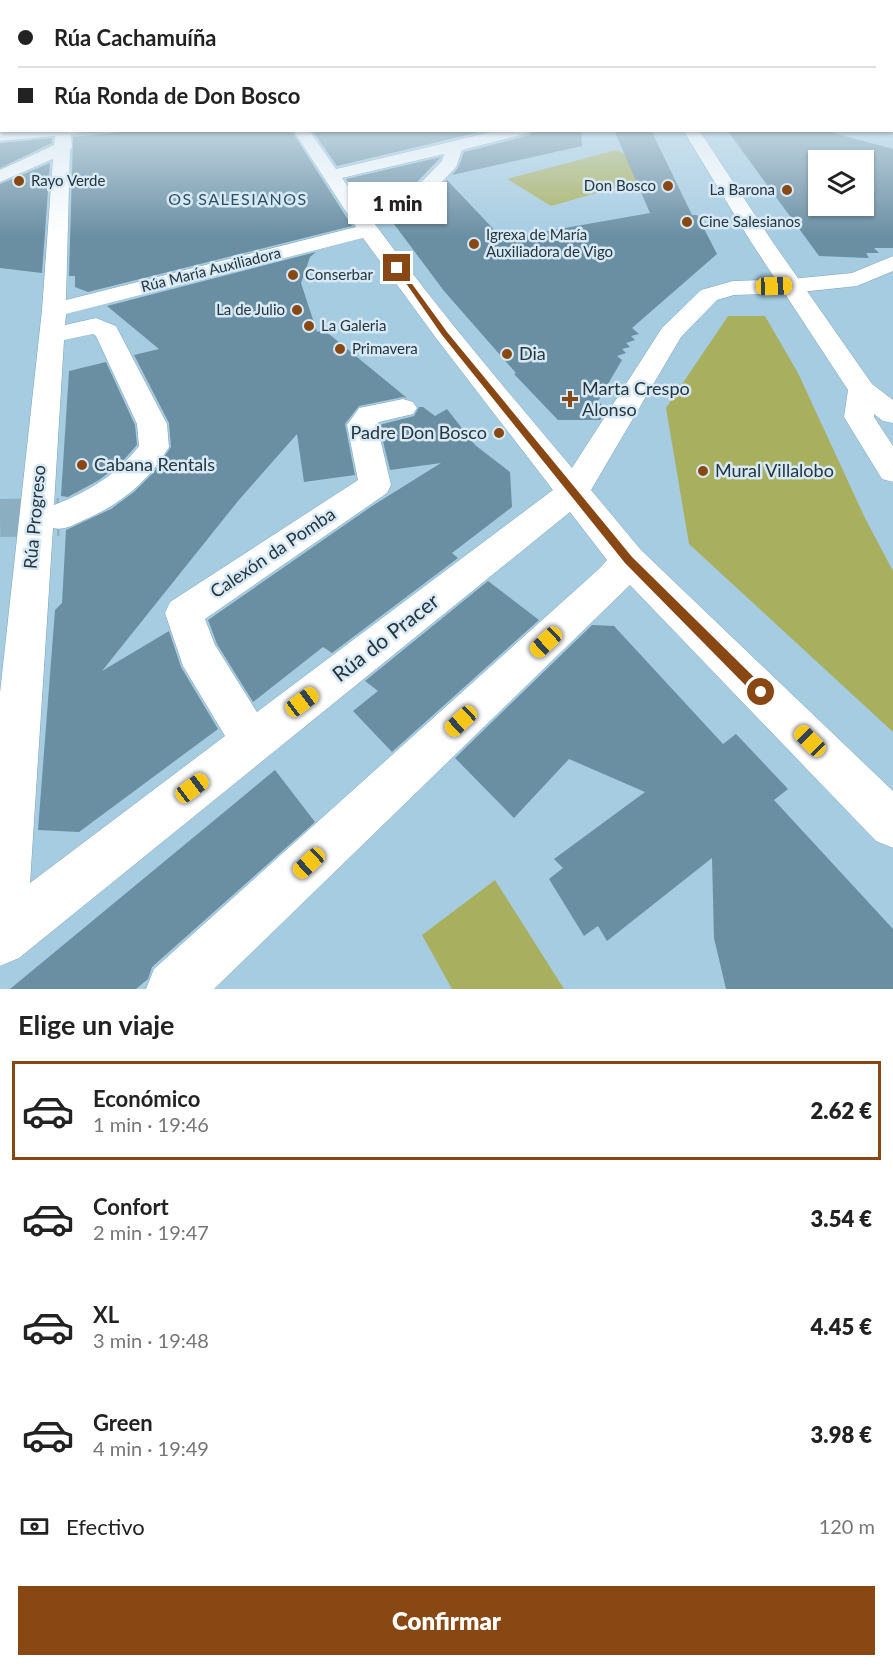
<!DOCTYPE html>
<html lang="es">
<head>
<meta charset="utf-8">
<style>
  :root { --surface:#fff; --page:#f6f6f6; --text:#222; --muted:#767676; --line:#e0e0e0; --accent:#884713 }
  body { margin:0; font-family:Lato,sans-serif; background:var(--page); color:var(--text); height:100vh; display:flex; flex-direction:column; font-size:22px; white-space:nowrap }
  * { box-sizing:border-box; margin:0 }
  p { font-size:20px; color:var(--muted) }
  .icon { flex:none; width:33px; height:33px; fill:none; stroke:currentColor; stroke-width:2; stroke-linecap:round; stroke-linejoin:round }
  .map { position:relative; height:989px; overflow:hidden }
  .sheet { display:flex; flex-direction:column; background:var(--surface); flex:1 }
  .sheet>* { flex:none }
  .guide { position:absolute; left:0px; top:0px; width:894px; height:132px; box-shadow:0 2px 4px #0004; display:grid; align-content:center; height:132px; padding:0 18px; background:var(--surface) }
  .tools { position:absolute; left:808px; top:150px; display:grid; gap:12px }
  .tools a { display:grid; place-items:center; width:66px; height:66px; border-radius:0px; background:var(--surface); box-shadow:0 2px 4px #0004; font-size:30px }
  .end { position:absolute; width:27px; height:27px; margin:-14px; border:8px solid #884713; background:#fff; box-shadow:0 0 0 3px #fff }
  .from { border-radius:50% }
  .bubble { position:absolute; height:42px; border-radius:0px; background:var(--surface); box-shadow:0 2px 4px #0004; font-size:20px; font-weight:800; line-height:42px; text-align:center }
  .car { position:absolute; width:18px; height:36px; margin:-18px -9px; border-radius:8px; box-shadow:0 0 4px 2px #0007; background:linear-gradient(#f5c518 24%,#345 0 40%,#f5c518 0 76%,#345 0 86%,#f5c518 0) }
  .guide b { display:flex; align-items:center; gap:21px; height:57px; font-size:22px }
  .guide b+b { border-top:2px solid var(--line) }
  .guide i { width:15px; height:15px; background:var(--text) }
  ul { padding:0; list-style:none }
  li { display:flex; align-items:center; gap:18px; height:99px; margin:0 12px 9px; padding:0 6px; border:3px solid transparent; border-radius:0px }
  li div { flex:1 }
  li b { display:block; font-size:22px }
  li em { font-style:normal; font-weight:800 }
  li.selected { border-color:var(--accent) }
  li>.icon { width:54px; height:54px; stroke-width:1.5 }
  h2 { padding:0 18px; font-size:27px; line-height:72px }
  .pay { display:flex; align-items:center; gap:15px; height:66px; padding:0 18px; font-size:22px }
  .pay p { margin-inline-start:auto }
  .action { display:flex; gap:12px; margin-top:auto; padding:12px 18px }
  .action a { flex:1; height:69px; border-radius:0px; background:var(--accent); color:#fff; font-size:24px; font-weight:800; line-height:69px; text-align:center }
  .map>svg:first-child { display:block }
</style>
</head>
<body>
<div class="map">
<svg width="893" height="989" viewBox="0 0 893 989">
  <rect width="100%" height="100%" fill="#a6cce2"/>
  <g fill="#a8b05f">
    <polygon points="616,150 666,173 551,206 507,179"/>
    <polygon points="728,316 765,316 798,373 865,518 893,571 893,732 689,544 666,408"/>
    <polygon points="495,880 564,989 452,989 422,935"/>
  </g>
  <g fill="#6a8ea2" fill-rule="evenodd">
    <polygon points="140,130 291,130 352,226 88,292 75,287 75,276 69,276 73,137"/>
    <polygon points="312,130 488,130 337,166"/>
    <polygon points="533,130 581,130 582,146 452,175 458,168 464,152 530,135"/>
    <polygon points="614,130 651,130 692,215 697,215 717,254 632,328 639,334 631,336 635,340 626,343 630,347 622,349 626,353 617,356 622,360 598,401 607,410 600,420 558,420 514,374 516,373 444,291 388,216 374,219 346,179 441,157 391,209 394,216 412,217 447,180 503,239 650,213"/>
    <path d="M727,130H822L893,149V248H874L879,253H866L869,258L819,256ZM819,160H864V206H819Z"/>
    <polygon points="52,138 52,143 0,168 0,143"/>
    <polygon points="50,163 42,273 0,268 0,184"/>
    <polygon points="316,252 310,257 301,283 317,332 324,330 407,398 403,397 359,406 345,424 355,475 304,482 297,434 238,501 102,671 169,631 181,667 218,729 79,832 38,830 55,610 62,603 66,530 111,509 134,492 154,472 171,447 169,423 134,355 159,349 107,306"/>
    <polygon points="106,362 135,425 137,445 120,464 99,480 68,497 61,496 69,371"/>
    <polygon points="419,407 423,407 435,416 447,409 475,445 510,472 512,507 452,553 458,558 332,653 323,647 253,702 217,644 208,620 372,506 441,463 390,470 379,425 414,416"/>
    <polygon points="488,581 539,620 392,752 353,711 378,691 365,681"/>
    <polygon points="592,625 614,626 723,744 736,734 788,789 774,800 893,929 893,989 726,989 714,938 712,858 607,941 598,926 584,936 549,879 563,868 554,859 645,792 569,759 514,818 455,758"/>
    <polygon points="275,770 315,822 152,967 148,979 136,989 10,989"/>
  </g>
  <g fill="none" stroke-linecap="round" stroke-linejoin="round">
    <polyline stroke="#8caec1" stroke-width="38" stroke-dasharray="38 19" stroke-linecap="butt" points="0,518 59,517"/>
    <defs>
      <path id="minor" d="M84,130L82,133L71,135L72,147L70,150L66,300L356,227L293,130H309L336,169L500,130H531L529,133L462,150L456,167L410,215H396L393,211L442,161L444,154L342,178C413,280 492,373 572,468L662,328L701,290L733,281L791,279L852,273L893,256V271L857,286L791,293L734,295L717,300L681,337L591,490L641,550L893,791V848L876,841L630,585L214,989H146L154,969L600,568L607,560L570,512L19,958L0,966V693L42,310L53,159L0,182V170L54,145L55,136L0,141V131ZM363,238L436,338L553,490L257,712L215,645L205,619L387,493L391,485L377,425L379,422L413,414L417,408L413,402L403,399L359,408L347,425L358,480L170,602L165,613L183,666L225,736L30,883L53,528C63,531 74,525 84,520C121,504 148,482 169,447L167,424L116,326L96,318L65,325L66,314ZM93,334L96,336L137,424L139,446C117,475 87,492 54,505L64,340Z"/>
      <polygon id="major" points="683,130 699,130 772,241 872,384 893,400 893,423 883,421 874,414 874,417 893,446 893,482 882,479 844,417 848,390 751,242"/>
    </defs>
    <use href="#minor" stroke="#7ea3b8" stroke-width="1"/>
    <use href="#major" stroke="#7ea3b8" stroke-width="1"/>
    <use href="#minor" fill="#fff" fill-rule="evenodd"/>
    <use href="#major" fill="#fff" fill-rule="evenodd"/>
  </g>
  <linearGradient id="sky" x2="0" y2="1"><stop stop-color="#89a0e5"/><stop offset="0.42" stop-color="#d7e8f2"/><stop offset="1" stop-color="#d7e8f2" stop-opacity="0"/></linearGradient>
  <rect width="893" height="237" fill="url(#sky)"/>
  <polygon fill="#884713" points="394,266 399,266 447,332 632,557 765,688 767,692 765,696 756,696 625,563 442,335"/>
  <g fill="#884713" stroke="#d6e9f4" stroke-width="2">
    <circle cx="19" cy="181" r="6"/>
    <circle cx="668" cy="186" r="6"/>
    <circle cx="787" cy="190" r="6"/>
    <circle cx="687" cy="222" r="6"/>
    <circle cx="474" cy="244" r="6"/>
    <circle cx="293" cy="275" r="6"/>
    <circle cx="297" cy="310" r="6"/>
    <circle cx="309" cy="326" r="6"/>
    <circle cx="340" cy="349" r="6"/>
    <circle cx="507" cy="354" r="6"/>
    <path d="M567 390h6v6h6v6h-6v6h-6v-6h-6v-6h6z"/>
    <circle cx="499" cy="433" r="6"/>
    <circle cx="82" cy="465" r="6"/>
    <circle cx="703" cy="471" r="6"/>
  </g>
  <g text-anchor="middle" stroke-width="5" stroke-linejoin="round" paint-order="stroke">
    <g font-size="15" fill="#26353e" stroke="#d6e9f4" text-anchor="start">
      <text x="31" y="186">Rayo Verde</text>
      <text x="656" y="191" text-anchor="end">Don Bosco</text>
      <text x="775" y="195" text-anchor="end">La Barona</text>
      <text x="699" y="227">Cine Salesianos</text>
      <text x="486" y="240">Igrexa de María<tspan x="486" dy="17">Auxiliadora de Vigo</tspan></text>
      <text x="305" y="280">Conserbar</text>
      <text x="285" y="315" text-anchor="end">La de Julio</text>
      <text x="321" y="331">La Galeria</text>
      <text x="352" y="354">Primavera</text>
    </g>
    <g font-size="15" fill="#26353e" stroke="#d6e9f4">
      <text transform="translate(211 270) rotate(-14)" y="5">Rúa María Auxiliadora</text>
    </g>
    <g font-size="16" letter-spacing="1.5" fill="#2d4f62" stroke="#d6e9f4">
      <text x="238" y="205">OS SALESIANOS</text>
    </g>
    <g font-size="18" fill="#26353e" stroke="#d6e9f4" text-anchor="start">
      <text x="519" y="360">Dia</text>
      <text x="582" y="395">Marta Crespo<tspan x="582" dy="21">Alonso</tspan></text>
      <text x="487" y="439" text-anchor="end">Padre Don Bosco</text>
      <text x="94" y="471">Cabana Rentals</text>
      <text x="715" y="477">Mural Villalobo</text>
    </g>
    <g font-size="18" fill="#26353e" stroke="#d6e9f4">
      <text transform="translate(35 517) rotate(-85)" y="6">Rúa Progreso</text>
      <text transform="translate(273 553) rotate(-34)" y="6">Calexón da Pomba</text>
    </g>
    <g font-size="21" fill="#26353e" stroke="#d6e9f4">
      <text transform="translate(386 638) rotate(-38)" y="7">Rúa do Pracer</text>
    </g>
  </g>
</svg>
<div class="tools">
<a><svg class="icon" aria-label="layers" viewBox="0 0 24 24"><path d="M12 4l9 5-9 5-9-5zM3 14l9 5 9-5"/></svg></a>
</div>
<i class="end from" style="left:761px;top:692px"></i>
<i class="end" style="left:397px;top:268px"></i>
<div class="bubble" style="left:348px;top:182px;width:99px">1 min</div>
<i class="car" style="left:774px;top:286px;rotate:88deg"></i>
<i class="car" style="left:546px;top:642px;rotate:227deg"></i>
<i class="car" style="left:302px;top:702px;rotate:53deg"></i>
<i class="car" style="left:461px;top:721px;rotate:227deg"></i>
<i class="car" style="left:810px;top:741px;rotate:315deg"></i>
<i class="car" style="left:192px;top:788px;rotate:53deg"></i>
<i class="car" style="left:309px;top:863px;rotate:227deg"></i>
<div class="guide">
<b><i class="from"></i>Rúa Cachamuíña</b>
<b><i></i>Rúa Ronda de Don Bosco</b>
</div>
</div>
<section class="sheet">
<h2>Elige un viaje</h2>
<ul>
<li class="selected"><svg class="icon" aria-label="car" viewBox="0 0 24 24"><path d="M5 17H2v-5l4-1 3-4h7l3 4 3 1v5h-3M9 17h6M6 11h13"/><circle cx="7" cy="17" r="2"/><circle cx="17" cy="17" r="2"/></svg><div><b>Económico</b><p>1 min · 19:46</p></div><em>2.62 €</em></li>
<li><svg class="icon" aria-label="car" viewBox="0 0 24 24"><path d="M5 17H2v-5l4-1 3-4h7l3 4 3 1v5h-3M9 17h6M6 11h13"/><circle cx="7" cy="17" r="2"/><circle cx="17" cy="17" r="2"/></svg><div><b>Confort</b><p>2 min · 19:47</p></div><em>3.54 €</em></li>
<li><svg class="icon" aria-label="car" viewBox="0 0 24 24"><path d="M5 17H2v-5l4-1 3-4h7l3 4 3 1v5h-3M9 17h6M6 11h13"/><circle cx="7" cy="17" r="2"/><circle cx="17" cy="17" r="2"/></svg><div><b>XL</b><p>3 min · 19:48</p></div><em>4.45 €</em></li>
<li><svg class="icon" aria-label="car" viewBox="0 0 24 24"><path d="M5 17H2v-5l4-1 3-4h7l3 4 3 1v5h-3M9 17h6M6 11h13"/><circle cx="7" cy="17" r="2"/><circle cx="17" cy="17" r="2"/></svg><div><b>Green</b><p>4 min · 19:49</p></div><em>3.98 €</em></li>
</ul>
<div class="pay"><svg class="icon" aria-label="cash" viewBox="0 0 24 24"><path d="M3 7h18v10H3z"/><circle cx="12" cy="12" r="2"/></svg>Efectivo<p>120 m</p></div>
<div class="action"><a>Confirmar</a></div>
</section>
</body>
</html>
